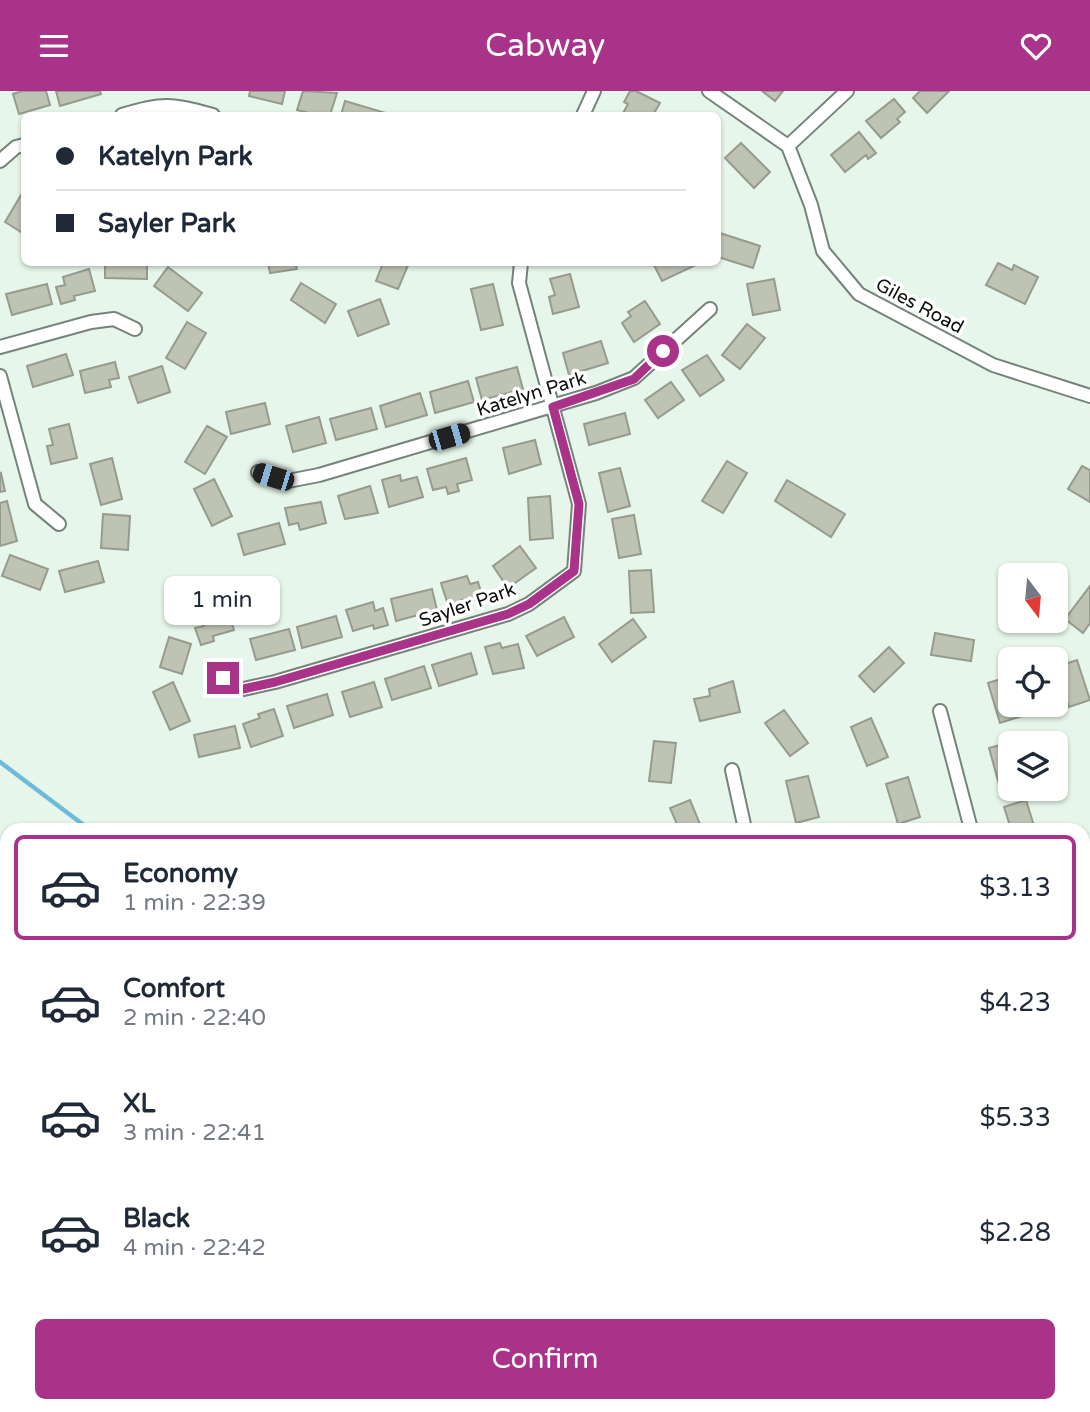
<!DOCTYPE html>
<html lang="en">
<head>
<meta charset="utf-8">
<style>
  :root { --surface:#fff; --page:#f6f6f7; --text:#1f2937; --muted:#747a83; --line:#e0e1e3; --accent:#aa338a }
  body { margin:0; font-family:"Varela Round",sans-serif; background:var(--page); color:var(--text); height:100vh; display:flex; flex-direction:column; font-size:26px; white-space:nowrap }
  * { box-sizing:border-box; margin:0 }
  p { font-size:23px; color:var(--muted) }
  .icon { flex:none; width:38px; height:38px; fill:none; stroke:currentColor; stroke-width:2; stroke-linecap:round; stroke-linejoin:round }
  .map { position:relative; flex:1; overflow:hidden }
  .side { position:absolute; left:0px; top:732px; width:1090px; height:590px; display:flex; flex-direction:column; background:var(--surface); border-radius:21px 21px 0 0; box-shadow:0 2px 5px #0004 }
  .side>* { flex:none }
  .hud { position:absolute; left:21px; top:21px; width:700px; height:154px; border-radius:10px; box-shadow:0 2px 5px #0004; display:grid; align-content:center; height:154px; padding:0 35px; background:var(--surface) }
  .needle { width:46px; rotate:164deg }
  .buttons { position:absolute; left:998px; top:472px; display:grid; gap:14px }
  .buttons a { display:grid; place-items:center; width:70px; height:70px; border-radius:10px; background:var(--surface); box-shadow:0 2px 5px #0004; font-size:35px }
  .end { position:absolute; width:32px; height:32px; margin:-16px; border:9px solid #aa338a; background:#fff; box-shadow:0 0 0 4px #fff }
  .from { border-radius:50% }
  .bubble { position:absolute; height:49px; border-radius:10px; background:var(--surface); box-shadow:0 2px 5px #0004; font-size:23px; font-weight:600; line-height:49px; text-align:center }
  .car { position:absolute; width:21px; height:42px; margin:-21px -10px; border-radius:9px; box-shadow:0 0 5px 2px #0007; background:linear-gradient(#222 24%,#8ab4d8 0 40%,#222 0 76%,#8ab4d8 0 86%,#222 0) }
  .hud b { display:flex; align-items:center; gap:24px; height:66px; font-size:26px }
  .hud b+b { border-top:2px solid var(--line) }
  .hud i { width:18px; height:18px; background:var(--text) }
  ul { padding:12px 0 0; list-style:none }
  li { display:flex; align-items:center; gap:21px; height:105px; margin:0 14px 10px; padding:0 21px; border:4px solid transparent; border-radius:10px }
  li div { flex:1 }
  li b { display:block; font-size:26px }
  li em { font-style:normal; font-weight:600 }
  li.current { border-color:var(--accent) }
  li>.icon { width:63px; height:63px; stroke-width:1.5 }
  .primary-button { display:flex; gap:14px; margin-top:auto; padding:14px 35px }
  .primary-button a { flex:1; height:80px; border-radius:10px; background:var(--accent); color:#fff; font-size:28px; font-weight:600; line-height:80px; text-align:center }
  header { display:flex; justify-content:space-between; align-items:center; height:91px; padding:0 35px; background:var(--accent); color:#fff; font-size:32px; font-weight:600 }
  .map>svg:first-child { display:block }
</style>
</head>
<body>
<header><svg class="icon" aria-label="menu" viewBox="0 0 24 24"><path d="M4 6h16M4 12h16M4 18h16"/></svg>Cabway<svg class="icon" aria-label="heart" viewBox="0 0 24 24"><path d="M12 20l-8-8c-3-5 5-10 8-4 3-6 11-1 8 4z"/></svg></header>
<div class="map">
<svg width="1090" height="1321" viewBox="0 0 1090 1321">
  <rect width="100%" height="100%" fill="#e7f6eb"/>
  <polygon fill="#dac290" points="7,794 7,1314 646,1314 645,1321 0,1321 0,796"/>
  <g fill="none" stroke-linecap="round" stroke-linejoin="round">
    <g stroke="#6ebbd9" stroke-width="4.5">
      <polyline points="0,671 89,738"/>
      <polyline points="1005,1314 1010,1321"/>
    </g>
  </g>
  <g fill="#bec3b4" stroke="#979b8d" stroke-width="2">
    <polygon points="22,0 46,0 50,14 19,23 13,3"/>
    <polygon points="56,0 100,0 101,3 60,15"/>
    <polygon points="250,0 285,0 282,13 249,5"/>
    <polygon points="303,0 337,2 330,24 316,24 297,19"/>
    <polygon points="630,0 636,0 660,12 653,24 622,24 628,13 624,11"/>
    <polygon points="762,0 783,0 775,10"/>
    <polygon points="920,0 949,0 927,22 913,7"/>
    <polygon points="894,8 905,21 897,28 900,31 881,47 866,30"/>
    <polygon points="345,10 386,22 385,24 341,24"/>
    <polygon points="859,41 876,62 868,68 866,64 845,81 831,64"/>
    <polygon points="741,52 770,81 754,97 725,67"/>
    <polygon points="24,99 24,143 5,131"/>
    <polygon points="720,142 760,155 753,177 718,166"/>
    <polygon points="105,172 147,172 147,188 105,187"/>
    <polygon points="268,172 295,172 297,178 270,182"/>
    <polygon points="383,172 409,172 398,198 376,190"/>
    <polygon points="659,172 697,172 698,173 662,190 654,174"/>
    <polygon points="998,172 1012,179 1014,174 1038,186 1025,213 986,194"/>
    <polygon points="168,176 202,202 188,220 154,195"/>
    <polygon points="89,178 95,200 74,205 75,209 61,213 56,196 65,194 63,186"/>
    <polygon points="570,183 579,216 553,223 549,206 555,204 550,188"/>
    <polygon points="774,188 780,219 753,224 747,193"/>
    <polygon points="301,192 336,213 325,232 291,209"/>
    <polygon points="47,193 52,213 12,224 6,203"/>
    <polygon points="493,193 503,234 481,239 471,198"/>
    <polygon points="380,208 389,233 358,245 348,220"/>
    <polygon points="645,210 660,233 634,251 622,232 631,225 628,221"/>
    <polygon points="187,231 206,242 185,278 166,267"/>
    <polygon points="747,233 765,247 740,278 722,264"/>
    <polygon points="601,250 608,272 569,284 563,262"/>
    <polygon points="66,263 73,284 33,296 27,275"/>
    <polygon points="707,264 724,289 700,305 682,279"/>
    <polygon points="115,271 119,287 109,289 111,296 85,302 80,280"/>
    <polygon points="162,275 170,301 138,312 129,286"/>
    <polygon points="517,276 523,298 482,309 476,287"/>
    <polygon points="468,290 474,311 435,322 430,301"/>
    <polygon points="671,291 684,309 658,327 645,309"/>
    <polygon points="420,302 427,324 386,336 380,315"/>
    <polygon points="265,312 270,333 231,343 226,321"/>
    <polygon points="371,317 377,338 336,349 330,328"/>
    <polygon points="625,322 630,343 589,354 584,333"/>
    <polygon points="319,326 326,352 293,361 286,335"/>
    <polygon points="69,333 77,367 51,373 47,355 53,354 49,338"/>
    <polygon points="207,335 227,346 205,383 185,371"/>
    <polygon points="535,349 541,373 509,383 503,357"/>
    <polygon points="112,367 122,408 101,414 90,373"/>
    <polygon points="466,367 472,389 457,393 459,400 448,403 446,396 433,399 427,378"/>
    <polygon points="727,370 747,382 723,422 702,410"/>
    <polygon points="1082,375 1090,379 1090,411 1068,398"/>
    <polygon points="620,377 630,415 608,421 599,382"/>
    <polygon points="1,382 5,400 0,401 0,383"/>
    <polygon points="400,384 401,390 417,386 423,406 389,416 382,389"/>
    <polygon points="214,388 232,425 212,435 194,398"/>
    <polygon points="787,389 845,423 831,446 775,410"/>
    <polygon points="370,395 378,422 345,428 338,405"/>
    <polygon points="550,405 553,447 530,449 528,407"/>
    <polygon points="7,410 17,450 0,455 0,412"/>
    <polygon points="321,411 326,432 300,439 298,432 289,434 285,417"/>
    <polygon points="103,423 130,425 128,459 101,457"/>
    <polygon points="634,424 641,463 619,467 612,428"/>
    <polygon points="279,432 285,453 244,464 238,443"/>
    <polygon points="520,455 536,477 508,497 493,475"/>
    <polygon points="10,464 48,478 40,499 2,485"/>
    <polygon points="98,470 104,491 65,501 59,480"/>
    <polygon points="651,479 654,521 631,522 629,480"/>
    <polygon points="467,485 470,493 478,491 483,507 469,511 468,507 448,514 441,492"/>
    <polygon points="1090,495 1090,532 1083,542 1065,528"/>
    <polygon points="432,498 437,519 396,530 391,508"/>
    <polygon points="373,511 375,520 383,517 388,534 374,538 373,534 353,540 346,519"/>
    <polygon points="227,518 234,539 213,545 214,550 201,554 195,537 204,535 201,526"/>
    <polygon points="336,525 342,546 302,557 297,536"/>
    <polygon points="564,526 574,546 537,565 526,545"/>
    <polygon points="633,528 646,546 612,571 599,553"/>
    <polygon points="289,538 295,559 256,569 250,548"/>
    <polygon points="935,542 974,549 971,570 931,564"/>
    <polygon points="169,546 191,553 182,583 160,576"/>
    <polygon points="500,552 502,557 518,553 524,577 493,583 485,556"/>
    <polygon points="889,556 904,572 874,601 859,585"/>
    <polygon points="471,562 477,583 439,595 432,574"/>
    <polygon points="1077,569 1090,609 1069,616 1056,576"/>
    <polygon points="424,575 431,597 392,609 385,588"/>
    <polygon points="1010,585 1010,614 1018,614 1022,625 1000,632 988,592"/>
    <polygon points="733,590 740,621 700,630 694,608 710,605 709,598"/>
    <polygon points="173,591 190,630 170,639 153,601"/>
    <polygon points="374,591 382,616 350,626 342,601"/>
    <polygon points="327,603 333,624 294,637 287,615"/>
    <polygon points="274,618 283,645 251,656 243,633 260,627 258,623"/>
    <polygon points="784,619 808,652 790,665 765,632"/>
    <polygon points="871,627 888,666 867,675 851,636"/>
    <polygon points="235,635 240,657 199,666 194,644"/>
    <polygon points="654,650 676,652 671,692 649,690"/>
    <polygon points="1011,651 1010,695 1000,697 989,657"/>
    <polygon points="808,685 819,726 796,732 786,690"/>
    <polygon points="908,686 920,726 898,733 886,693"/>
    <polygon points="690,709 702,738 679,738 670,717"/>
    <polygon points="1026,709 1035,738 1011,738 1004,716"/>
    <polygon points="1090,787 1090,810 1087,811 1083,789"/>
    <polygon points="1090,899 1090,922 1083,924 1083,901"/>
    <polygon points="1090,1241 1090,1268 1083,1260 1083,1247"/>
    <polygon points="719,1315 721,1321 697,1321"/>
  </g>
  <g fill="none" stroke-linecap="round" stroke-linejoin="round">
    <defs>
      <g id="minor">
        <polyline points="709,0 788,55 811,114 823,160 859,203 993,274 1090,305"/>
        <path d="M122,24C164,11 171,13 213,24"/>
        <polyline points="583,24 594,0"/>
        <polyline points="788,55 847,0"/>
        <polyline points="0,70 16,56 24,54"/>
        <polyline points="0,256 91,231 114,228 135,238"/>
        <polyline points="0,285 35,413 59,433"/>
        <polyline points="258,381 288,390 319,384 596,302 634,287 710,218"/>
        <polyline points="223,587 239,599 275,591 508,523 529,513 574,480 579,413 519,192 521,172"/>
        <polyline points="940,620 971,738"/>
        <polyline points="732,679 745,738"/>
        <polyline points="1083,858 1090,856"/>
        <polyline points="1083,1208 1090,1212"/>
        <polyline points="765,1317 766,1321"/>
      </g>
    </defs>
    <use href="#minor" stroke="#76837a" stroke-width="16"/>
    <use href="#minor" stroke="#fff" stroke-width="12"/>
  </g>
  <g fill="none" stroke-linecap="round" stroke-linejoin="round">
    <polyline stroke="#aa338a" stroke-width="9" points="223,587 239,599 275,591 508,523 529,513 574,480 579,413 553,316 634,288 663,260"/>
  </g>
  <g text-anchor="middle" stroke-width="7" stroke-linejoin="round" paint-order="stroke">
    <g font-size="19" fill="#0a0f0b" stroke="#fff">
      <text transform="translate(920 214) rotate(28)" y="7">Giles Road</text>
      <text transform="translate(531 302) rotate(-17)" y="7">Katelyn Park</text>
      <text transform="translate(467 513) rotate(-19)" y="7">Sayler Park</text>
    </g>
  </g>
</svg>
<div class="buttons">
<a><svg class="needle" viewBox="-14 -14 28 28"><path d="M0-13l5 13h-10z" fill="#e53935"/><path d="M0 13l5-13h-10z" fill="#747a83"/></svg></a>
<a><svg class="icon" aria-label="locate" viewBox="0 0 24 24"><circle cx="12" cy="12" r="6"/><path d="M12 2v4M12 18v4M2 12h4M18 12h4"/></svg></a>
<a><svg class="icon" aria-label="layers" viewBox="0 0 24 24"><path d="M12 4l9 5-9 5-9-5zM3 14l9 5 9-5"/></svg></a>
</div>
<i class="end from" style="left:663px;top:260px"></i>
<i class="end" style="left:223px;top:587px"></i>
<div class="bubble" style="left:164px;top:485px;width:116px">1 min</div>
<i class="car" style="left:449px;top:346px;rotate:74deg"></i>
<i class="car" style="left:273px;top:386px;rotate:287deg"></i>
<div class="hud">
<b><i class="from"></i>Katelyn Park</b>
<b><i></i>Sayler Park</b>
</div>
<section class="side">
<ul>
<li class="current"><svg class="icon" aria-label="car" viewBox="0 0 24 24"><path d="M5 17H2v-5l4-1 3-4h7l3 4 3 1v5h-3M9 17h6M6 11h13"/><circle cx="7" cy="17" r="2"/><circle cx="17" cy="17" r="2"/></svg><div><b>Economy</b><p>1 min · 22:39</p></div><em>$3.13</em></li>
<li><svg class="icon" aria-label="car" viewBox="0 0 24 24"><path d="M5 17H2v-5l4-1 3-4h7l3 4 3 1v5h-3M9 17h6M6 11h13"/><circle cx="7" cy="17" r="2"/><circle cx="17" cy="17" r="2"/></svg><div><b>Comfort</b><p>2 min · 22:40</p></div><em>$4.23</em></li>
<li><svg class="icon" aria-label="car" viewBox="0 0 24 24"><path d="M5 17H2v-5l4-1 3-4h7l3 4 3 1v5h-3M9 17h6M6 11h13"/><circle cx="7" cy="17" r="2"/><circle cx="17" cy="17" r="2"/></svg><div><b>XL</b><p>3 min · 22:41</p></div><em>$5.33</em></li>
<li><svg class="icon" aria-label="car" viewBox="0 0 24 24"><path d="M5 17H2v-5l4-1 3-4h7l3 4 3 1v5h-3M9 17h6M6 11h13"/><circle cx="7" cy="17" r="2"/><circle cx="17" cy="17" r="2"/></svg><div><b>Black</b><p>4 min · 22:42</p></div><em>$2.28</em></li>
</ul>
<div class="primary-button"><a>Confirm</a></div>
</section>
</div>
</body>
</html>
